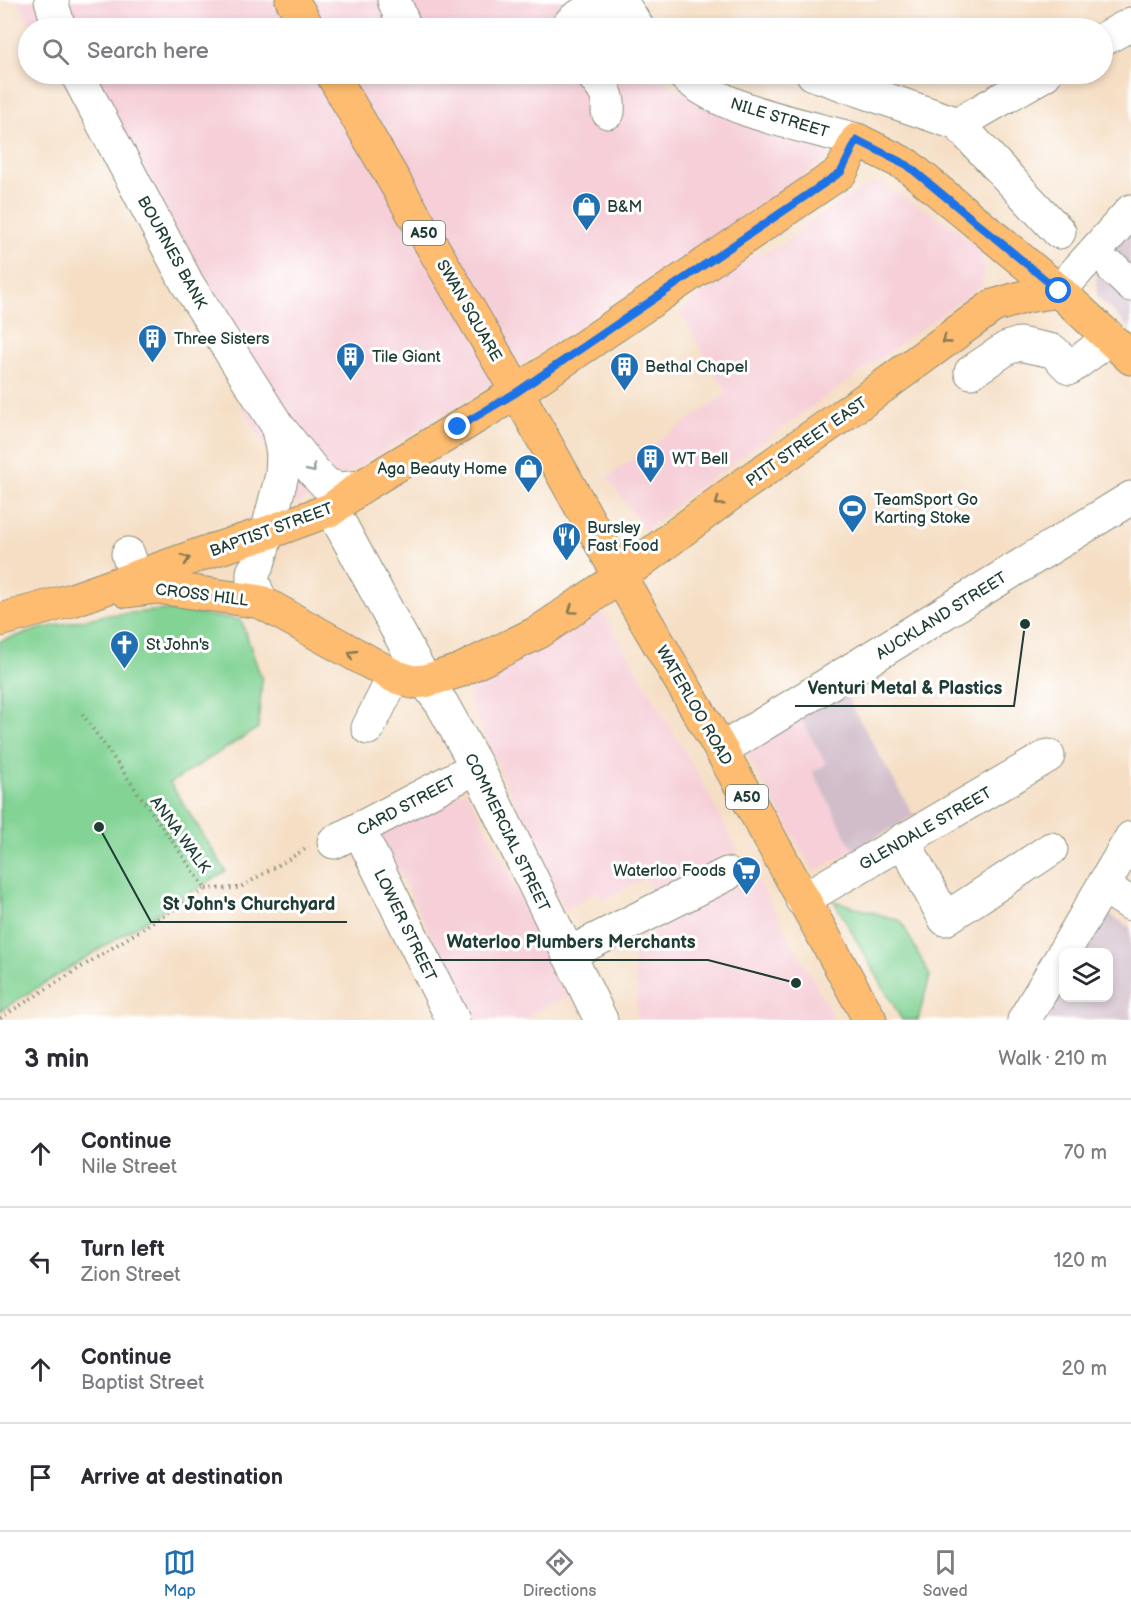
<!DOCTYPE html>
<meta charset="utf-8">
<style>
:root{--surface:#fff;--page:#f7f7f7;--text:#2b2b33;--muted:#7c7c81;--line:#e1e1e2;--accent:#1f6fb2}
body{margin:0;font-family:"Balsamiq Sans",sans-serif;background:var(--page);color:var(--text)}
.controls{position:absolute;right:18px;bottom:18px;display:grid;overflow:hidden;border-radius:12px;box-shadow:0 3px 9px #0003}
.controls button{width:54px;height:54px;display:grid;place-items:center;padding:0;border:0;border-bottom:2px solid var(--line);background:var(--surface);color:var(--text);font:30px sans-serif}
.stop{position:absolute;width:18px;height:18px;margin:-14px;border:4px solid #1a73e8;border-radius:50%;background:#fff}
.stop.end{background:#1a73e8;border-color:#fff;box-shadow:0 2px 6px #0008}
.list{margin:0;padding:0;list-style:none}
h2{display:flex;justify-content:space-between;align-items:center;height:78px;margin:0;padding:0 24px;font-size:26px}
h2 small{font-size:20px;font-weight:400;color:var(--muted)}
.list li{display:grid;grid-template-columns:39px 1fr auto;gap:18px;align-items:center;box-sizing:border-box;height:108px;padding:0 24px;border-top:2px solid var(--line)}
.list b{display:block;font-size:22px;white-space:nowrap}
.list p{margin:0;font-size:20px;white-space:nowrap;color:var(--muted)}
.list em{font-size:20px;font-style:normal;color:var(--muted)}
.icon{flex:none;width:33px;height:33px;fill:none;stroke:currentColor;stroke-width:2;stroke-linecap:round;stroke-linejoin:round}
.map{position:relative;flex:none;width:1131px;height:1020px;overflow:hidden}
.search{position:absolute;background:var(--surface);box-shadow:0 3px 9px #0003;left:18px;right:18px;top:18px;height:66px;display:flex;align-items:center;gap:15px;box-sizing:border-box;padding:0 21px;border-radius:33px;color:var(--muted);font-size:22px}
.sheet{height:510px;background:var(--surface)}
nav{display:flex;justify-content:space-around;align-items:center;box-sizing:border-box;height:84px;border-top:2px solid var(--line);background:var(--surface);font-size:16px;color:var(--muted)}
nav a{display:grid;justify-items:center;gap:3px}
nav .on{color:var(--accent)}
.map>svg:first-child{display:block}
</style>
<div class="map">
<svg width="1131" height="1020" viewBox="0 0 1131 1020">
<rect width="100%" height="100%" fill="#fff"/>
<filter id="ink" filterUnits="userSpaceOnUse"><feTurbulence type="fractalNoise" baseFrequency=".0167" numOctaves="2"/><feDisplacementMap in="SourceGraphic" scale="12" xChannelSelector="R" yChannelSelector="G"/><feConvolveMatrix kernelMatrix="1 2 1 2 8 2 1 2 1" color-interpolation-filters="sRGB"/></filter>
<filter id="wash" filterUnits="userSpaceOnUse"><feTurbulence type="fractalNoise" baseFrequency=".008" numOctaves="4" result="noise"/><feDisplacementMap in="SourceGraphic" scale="24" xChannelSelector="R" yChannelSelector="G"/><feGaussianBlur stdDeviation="1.35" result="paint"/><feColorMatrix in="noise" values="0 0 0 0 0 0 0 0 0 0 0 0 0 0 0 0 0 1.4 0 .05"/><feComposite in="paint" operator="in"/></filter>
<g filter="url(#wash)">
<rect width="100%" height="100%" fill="#f5dec4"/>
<path fill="#f6cfd8" d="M17 0H503L504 2 509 0H613L632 28H33Z
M58 74H662L672 88 841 150 479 393 297 505Z
M877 182 955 227 979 249 985 266 981 286 695 490 645 530 607 477 727 393 679 311 752 256 784 244 808 222 864 187Z
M603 612 701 780 738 852 655 897 646 878 602 900 598 890 564 911 469 701 473 683Z
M799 715 826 764 813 772 853 850 814 872 743 747Z
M467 791 570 994 522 1020H473L380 834Z
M755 875 835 1020H637V988L631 944Z"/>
<path fill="#d1bdca" d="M1131 231V329L1097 297 1096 268Z
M842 689 914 816 853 850 813 772 826 764 799 715Z
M1101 909 1131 928V1020H1039L1063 976 1064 998H1108V952H1077Z"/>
<path fill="#82d394" stroke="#508864" stroke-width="1.5" d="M169 610 241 620 262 680 258 728 170 783 226 871 0 1011V641L40 629 106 615Z
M834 901 901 921 930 976 918 1020H902Z"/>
</g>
<g filter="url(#ink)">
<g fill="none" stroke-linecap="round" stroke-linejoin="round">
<defs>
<path id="minor" d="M51 0 59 28
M394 0 405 28
M620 0 638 28
M567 28C571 16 601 6 613 0
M1102 40 1131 24
M77 74 187 283 277 425 315 473 327 485 341 489 361 487
M592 74C602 87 610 94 608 112
M683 74C726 113 801 124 857 140
M813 74 958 124 1059 232
M958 124 1045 74
M1114 269 1131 285
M1059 291 1131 211
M971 372 1007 348 1019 344 1053 351 1070 368 1093 351 1108 336
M332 509 425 681 442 704 477 767 601 1020
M128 554 136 577
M261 602 253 582V572L258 564 267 533 282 475 283 453 277 425
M368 728 394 676
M721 750 1131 498
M359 830 453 1020
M903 840 945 919 1051 849
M334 842 477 767
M1103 886 1131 904
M802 900 1048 756
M1064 952 1131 838
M568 954 727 874
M1024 1020 1064 953"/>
<path id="major" d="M292 0 308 28
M332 74 517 392 620 577 721 750 870 1020
M127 591 157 587 261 602 394 676 412 682 425 681 459 671 539 632 620 577 729 495 863 401 993 306 1027 296 1059 291
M0 620 72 600 207 552 267 533 332 509 361 487 517 392 841 172 857 140 907 165 1059 291 1131 358"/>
</defs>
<use href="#minor" stroke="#8a8e7c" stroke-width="35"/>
<use href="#major" stroke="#8a8e7c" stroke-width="35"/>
<path stroke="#8a8e7c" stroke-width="4" stroke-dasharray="1.5 4.5" stroke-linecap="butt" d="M206 889 239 888 309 847
M0 1018 206 889 81 712"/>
<use href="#minor" stroke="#fff" stroke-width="33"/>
<use href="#major" stroke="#fdbc70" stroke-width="33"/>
</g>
<defs><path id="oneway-chevron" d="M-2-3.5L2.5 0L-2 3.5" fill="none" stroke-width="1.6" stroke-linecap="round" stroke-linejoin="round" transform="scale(1.5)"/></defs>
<g stroke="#83764f">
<use href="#oneway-chevron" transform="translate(946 340) rotate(144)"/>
<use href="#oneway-chevron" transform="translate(719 502) rotate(143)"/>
<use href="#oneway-chevron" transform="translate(186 559) rotate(-19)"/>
<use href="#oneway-chevron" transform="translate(572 610) rotate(145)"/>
<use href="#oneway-chevron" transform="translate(352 654) rotate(-150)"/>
</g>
<use stroke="#8f9e9a" href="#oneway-chevron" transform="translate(312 469) rotate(50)"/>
</g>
<g fill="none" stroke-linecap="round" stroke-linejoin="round" filter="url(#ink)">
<path stroke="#1a73e8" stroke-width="8" d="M458 427 517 392 841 172 857 140 907 165 1059 291"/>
</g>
<defs>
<symbol id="shop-pin" viewBox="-11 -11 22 30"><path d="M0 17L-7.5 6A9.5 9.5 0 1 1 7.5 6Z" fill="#1f6fb2" stroke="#fff"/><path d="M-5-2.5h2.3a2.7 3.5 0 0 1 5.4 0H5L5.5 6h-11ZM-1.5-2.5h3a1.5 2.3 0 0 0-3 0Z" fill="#fff"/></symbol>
<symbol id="building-pin" viewBox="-11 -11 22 30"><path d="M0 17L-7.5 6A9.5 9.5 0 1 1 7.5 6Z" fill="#1f6fb2" stroke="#fff"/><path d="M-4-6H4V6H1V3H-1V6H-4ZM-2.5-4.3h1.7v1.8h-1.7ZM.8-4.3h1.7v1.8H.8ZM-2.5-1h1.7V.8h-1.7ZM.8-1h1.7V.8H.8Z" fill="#fff"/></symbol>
<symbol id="stadium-pin" viewBox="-11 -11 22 30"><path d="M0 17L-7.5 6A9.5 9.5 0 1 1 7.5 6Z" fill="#1f6fb2" stroke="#fff"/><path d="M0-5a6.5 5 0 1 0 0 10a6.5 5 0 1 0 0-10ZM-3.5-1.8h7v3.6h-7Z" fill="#fff"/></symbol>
<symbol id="restaurant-pin" viewBox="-11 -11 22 30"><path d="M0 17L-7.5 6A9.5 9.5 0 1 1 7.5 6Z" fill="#1f6fb2" stroke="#fff"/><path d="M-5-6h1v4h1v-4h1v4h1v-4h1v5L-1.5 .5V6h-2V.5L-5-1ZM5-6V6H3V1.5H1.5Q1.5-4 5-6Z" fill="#fff"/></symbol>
<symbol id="church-pin" viewBox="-11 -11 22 30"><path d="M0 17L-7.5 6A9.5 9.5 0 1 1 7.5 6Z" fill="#1f6fb2" stroke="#fff"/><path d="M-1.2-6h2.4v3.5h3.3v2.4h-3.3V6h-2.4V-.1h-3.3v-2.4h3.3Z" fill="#fff"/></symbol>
<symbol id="supermarket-pin" viewBox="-11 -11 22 30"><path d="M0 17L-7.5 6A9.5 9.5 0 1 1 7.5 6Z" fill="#1f6fb2" stroke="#fff"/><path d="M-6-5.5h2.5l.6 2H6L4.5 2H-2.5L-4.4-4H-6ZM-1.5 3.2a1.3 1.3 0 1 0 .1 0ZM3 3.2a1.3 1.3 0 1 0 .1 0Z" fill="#fff"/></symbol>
</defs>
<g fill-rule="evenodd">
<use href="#shop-pin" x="570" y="190" width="33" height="45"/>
<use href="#building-pin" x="136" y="322" width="33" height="45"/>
<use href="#building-pin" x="334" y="340" width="33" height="45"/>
<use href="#building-pin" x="608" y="350" width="33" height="45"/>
<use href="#building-pin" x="634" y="442" width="33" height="45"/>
<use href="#shop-pin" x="512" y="452" width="33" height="45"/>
<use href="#stadium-pin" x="836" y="492" width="33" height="45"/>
<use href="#restaurant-pin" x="550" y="520" width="33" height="45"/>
<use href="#church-pin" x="108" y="628" width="33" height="45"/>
<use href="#supermarket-pin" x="730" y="854" width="33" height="45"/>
</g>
<g text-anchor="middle" stroke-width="6" stroke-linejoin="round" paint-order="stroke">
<g fill="#fff" stroke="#627771" stroke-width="1.5">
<rect x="403" y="221" width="42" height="24" rx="4.5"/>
<rect x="726" y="785" width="42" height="24" rx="4.5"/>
</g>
<g font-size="15" font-weight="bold" fill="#1f3d34">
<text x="424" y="238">A50</text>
<text x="747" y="802">A50</text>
</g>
<g font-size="16" fill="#1f3d34" stroke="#fff">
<text transform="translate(780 117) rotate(17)" y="6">NILE STREET</text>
<text transform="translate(173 252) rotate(61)" y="6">BOURNES BANK</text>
<text transform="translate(470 310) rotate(60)" y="6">SWAN SQUARE</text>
<text transform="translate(806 441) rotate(-35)" y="6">PITT STREET EAST</text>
<text transform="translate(271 529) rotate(-20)" y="6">BAPTIST STREET</text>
<text transform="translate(202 594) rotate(7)" y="6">CROSS HILL</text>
<text transform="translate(941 615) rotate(-32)" y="6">AUCKLAND STREET</text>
<text transform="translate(695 705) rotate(60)" y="6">WATERLOO ROAD</text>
<text transform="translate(406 805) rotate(-28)" y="6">CARD STREET</text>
<text transform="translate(925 828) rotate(-30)" y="6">GLENDALE STREET</text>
<text transform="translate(508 832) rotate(64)" y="6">COMMERCIAL STREET</text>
<text transform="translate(181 834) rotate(54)" y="6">ANNA WALK</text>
<text transform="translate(406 925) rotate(64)" y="6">LOWER STREET</text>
</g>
<g font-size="16" fill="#1f3d34" stroke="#fff" text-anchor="start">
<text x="607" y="212">B&amp;M</text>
<text x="174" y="344">Three Sisters</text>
<text x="372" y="362">Tile Giant</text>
<text x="645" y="372">Bethal Chapel</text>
<text x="672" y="464">WT Bell</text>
<text x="507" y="474" text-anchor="end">Aga Beauty Home</text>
<text x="874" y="505">TeamSport Go<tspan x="874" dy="18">Karting Stoke</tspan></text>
<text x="587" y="533">Bursley<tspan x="587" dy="18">Fast Food</tspan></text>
<text x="146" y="650">St John's</text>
<text x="726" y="876" text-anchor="end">Waterloo Foods</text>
</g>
</g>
<path fill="none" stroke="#1f3d34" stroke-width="2" d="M1025 624L1014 706H795M99 827L151 922H347M796 983L708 960H435"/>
<g fill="#1f3d34" stroke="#fff" stroke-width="2">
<circle cx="1025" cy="624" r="6"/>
<circle cx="99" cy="827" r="6"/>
<circle cx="796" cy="983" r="6"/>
</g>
<g font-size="18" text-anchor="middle" font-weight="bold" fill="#1f3d34" stroke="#fff" stroke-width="6" stroke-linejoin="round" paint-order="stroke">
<text x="905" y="694">Venturi Metal &amp; Plastics</text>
<text x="249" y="910">St John's Churchyard</text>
<text x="571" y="948">Waterloo Plumbers Merchants</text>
</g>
</svg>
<div class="controls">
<button><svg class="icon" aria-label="layers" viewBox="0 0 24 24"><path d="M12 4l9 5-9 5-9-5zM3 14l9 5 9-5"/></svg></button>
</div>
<div class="stop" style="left:1059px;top:291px"></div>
<div class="stop end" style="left:458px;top:427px"></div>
<div class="search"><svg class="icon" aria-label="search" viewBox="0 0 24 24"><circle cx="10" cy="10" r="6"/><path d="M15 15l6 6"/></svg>Search here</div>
</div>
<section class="sheet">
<h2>3 min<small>Walk · 210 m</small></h2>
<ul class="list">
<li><svg class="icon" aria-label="ahead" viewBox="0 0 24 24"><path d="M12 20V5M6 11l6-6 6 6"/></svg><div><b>Continue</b><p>Nile Street</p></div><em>70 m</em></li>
<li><svg class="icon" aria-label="left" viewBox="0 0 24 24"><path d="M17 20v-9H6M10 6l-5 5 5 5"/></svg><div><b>Turn left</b><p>Zion Street</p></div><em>120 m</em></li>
<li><svg class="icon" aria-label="ahead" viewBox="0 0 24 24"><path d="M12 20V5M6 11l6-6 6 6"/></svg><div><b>Continue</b><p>Baptist Street</p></div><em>20 m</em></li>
<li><svg class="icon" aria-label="arrive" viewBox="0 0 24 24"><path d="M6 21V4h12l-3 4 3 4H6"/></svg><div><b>Arrive at destination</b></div></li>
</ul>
</section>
<nav>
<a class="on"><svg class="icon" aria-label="map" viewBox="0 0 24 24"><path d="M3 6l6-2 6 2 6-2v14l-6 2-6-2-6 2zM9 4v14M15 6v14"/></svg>Map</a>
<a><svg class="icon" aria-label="directions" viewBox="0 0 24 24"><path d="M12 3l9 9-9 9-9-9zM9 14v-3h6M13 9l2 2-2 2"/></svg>Directions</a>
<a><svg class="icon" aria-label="saved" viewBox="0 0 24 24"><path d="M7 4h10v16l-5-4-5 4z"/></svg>Saved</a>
</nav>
